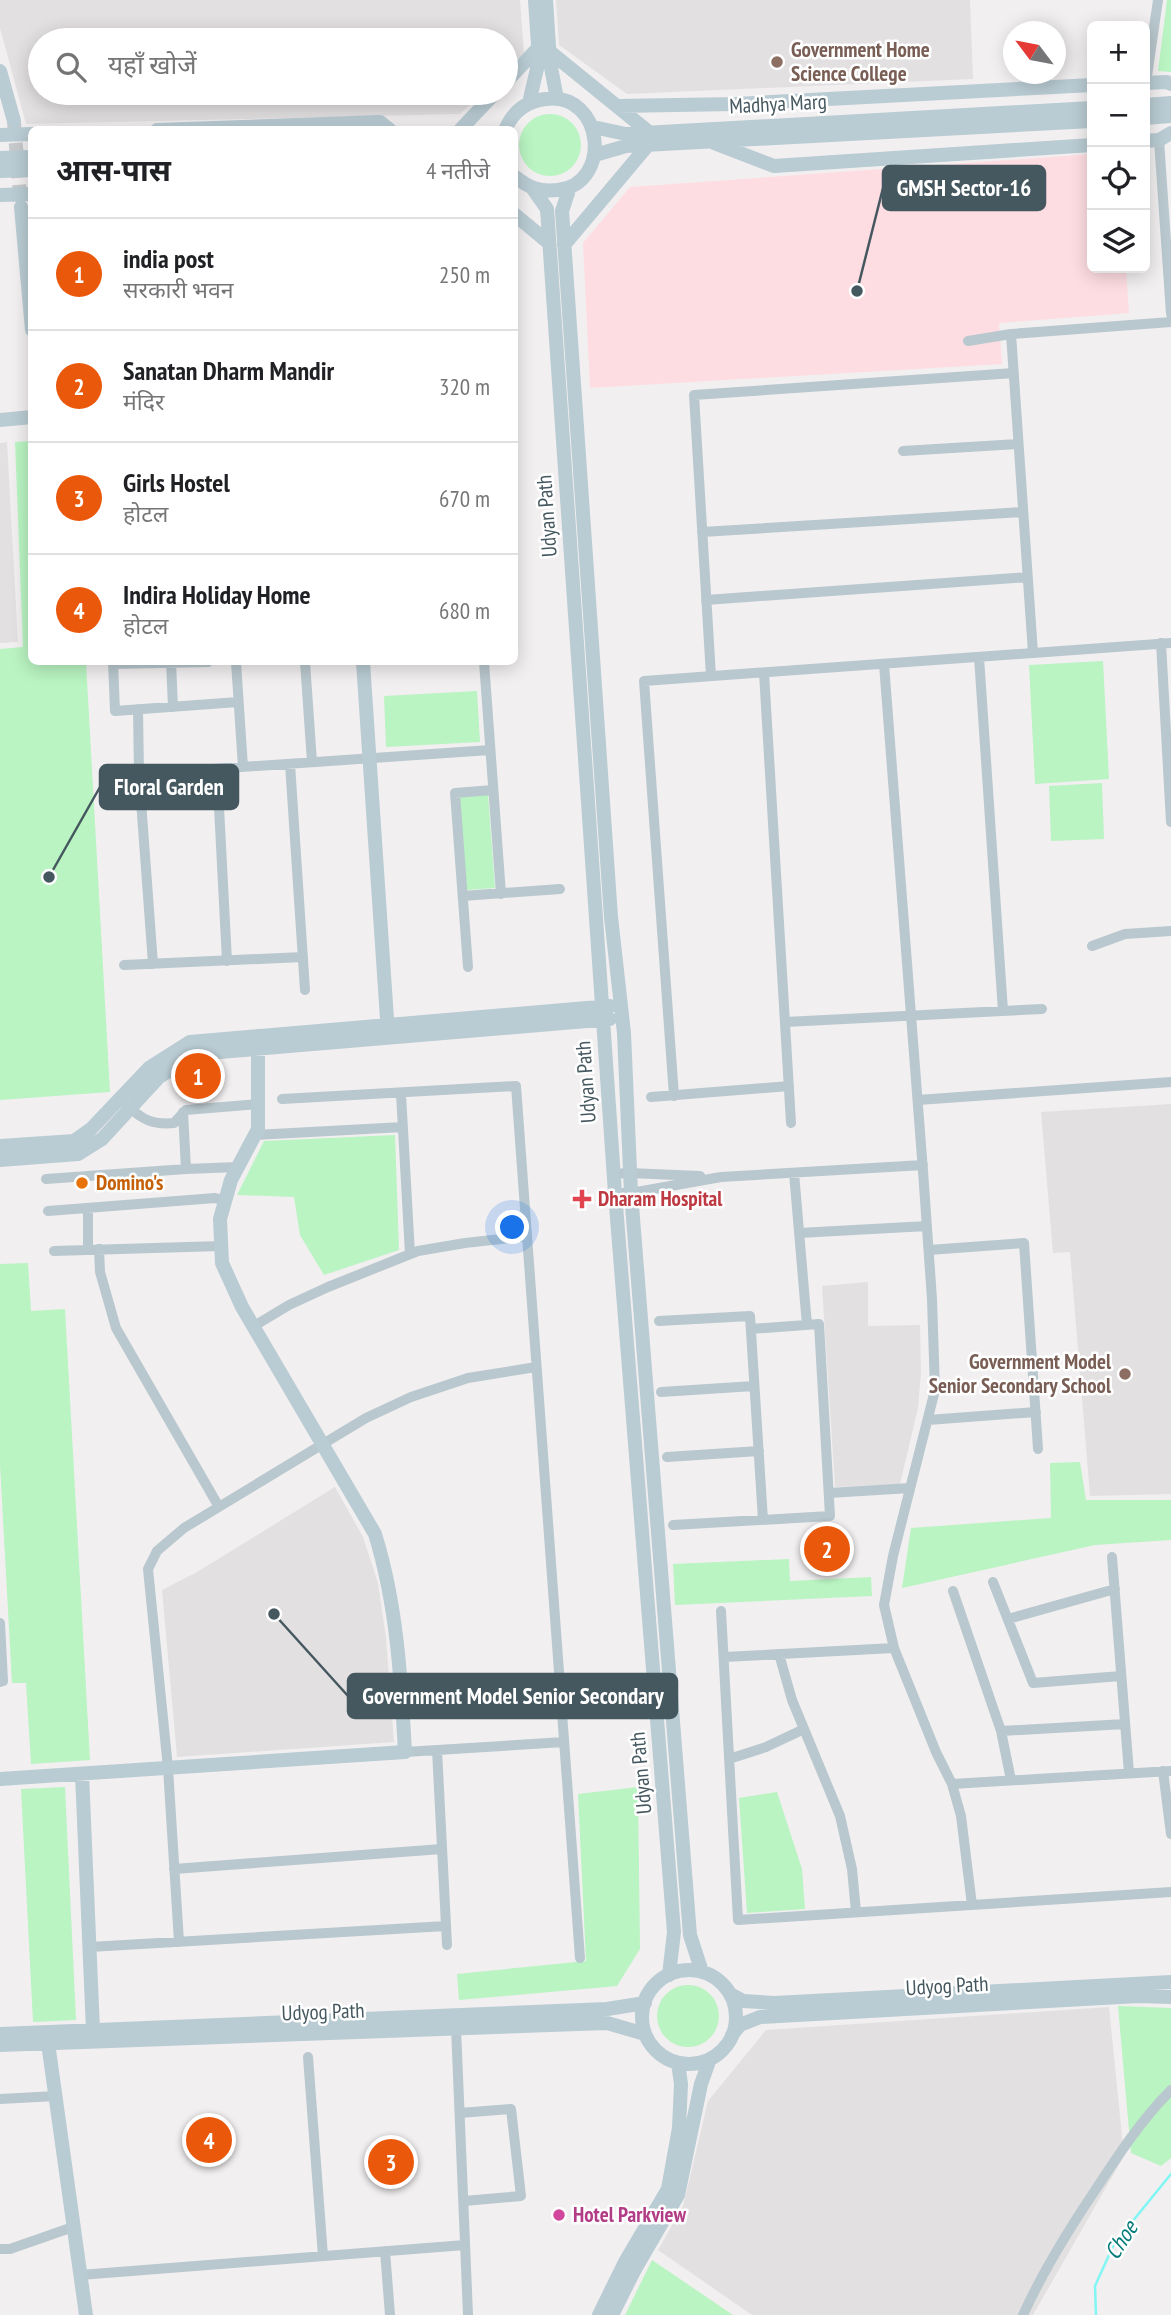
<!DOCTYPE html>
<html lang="hi">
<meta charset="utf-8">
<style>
:root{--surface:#fff;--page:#f2f2f2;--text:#202124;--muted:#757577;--line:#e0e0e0;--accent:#ea580c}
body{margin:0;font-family:"PT Sans Narrow","Noto Sans Devanagari",sans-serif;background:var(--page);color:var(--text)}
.controls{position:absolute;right:21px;top:21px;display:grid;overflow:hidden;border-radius:10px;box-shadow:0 4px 18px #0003}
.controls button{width:63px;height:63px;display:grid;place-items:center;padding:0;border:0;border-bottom:2px solid var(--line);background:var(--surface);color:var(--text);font:35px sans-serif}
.compass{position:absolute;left:1003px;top:21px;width:63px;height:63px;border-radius:50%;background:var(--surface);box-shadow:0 4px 18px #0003;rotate:302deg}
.you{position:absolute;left:513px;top:1228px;width:24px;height:24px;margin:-18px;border:5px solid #fff;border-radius:50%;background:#1a73e8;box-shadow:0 0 0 10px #1a73e833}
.badge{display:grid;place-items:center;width:46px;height:46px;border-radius:50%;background:var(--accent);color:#fff;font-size:23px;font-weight:700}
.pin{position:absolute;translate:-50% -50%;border:4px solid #fff;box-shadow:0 2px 7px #0006}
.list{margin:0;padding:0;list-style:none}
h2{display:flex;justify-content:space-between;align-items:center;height:91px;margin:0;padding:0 28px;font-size:30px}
h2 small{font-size:23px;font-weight:400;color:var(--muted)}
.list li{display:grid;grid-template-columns:46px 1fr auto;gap:21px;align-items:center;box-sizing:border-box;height:112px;padding:0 28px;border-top:2px solid var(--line)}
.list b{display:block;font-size:26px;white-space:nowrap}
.list p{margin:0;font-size:23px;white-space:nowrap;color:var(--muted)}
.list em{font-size:23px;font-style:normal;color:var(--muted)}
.icon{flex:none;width:38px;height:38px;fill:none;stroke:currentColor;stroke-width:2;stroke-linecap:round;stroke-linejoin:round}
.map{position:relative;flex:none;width:1171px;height:2315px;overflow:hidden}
.search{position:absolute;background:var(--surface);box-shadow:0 4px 18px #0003;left:28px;top:28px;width:490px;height:77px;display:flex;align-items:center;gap:18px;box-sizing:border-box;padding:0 24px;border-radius:38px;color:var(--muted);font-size:26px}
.panel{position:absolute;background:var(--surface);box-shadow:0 4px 18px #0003;left:28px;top:126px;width:490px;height:539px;border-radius:10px}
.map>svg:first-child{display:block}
</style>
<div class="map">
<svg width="1171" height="2315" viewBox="0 0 1171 2315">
<rect width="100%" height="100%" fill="#f2eff0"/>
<path fill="#e3e0e2" d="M0 0H520L524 53 506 70V40H40V93H482L460 114 26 124 0 28Z
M556 0H970L973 79 627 94 559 45Z
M7 442 18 642 0 643V443Z
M1171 1104V1494L1090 1496 1070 1252 1053 1253 1041 1112Z
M868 1282V1326L920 1325 921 1372 918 1408 900 1484 835 1487 822 1286Z
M335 1487 363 1537 378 1583 386 1638 394 1742 177 1757 162 1590 197 1572Z
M1109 2007 1124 2156 1033 2315H752L658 2250 683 2206 708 2101 766 2030Z"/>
<path fill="#fedde2" d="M1092 154V268H1126L1129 313 999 323 1002 364 590 388 583 243 630 187Z"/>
<path fill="#b9f4c2" d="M1167 0H1171V72L1158 71Z
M519 145a31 31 0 1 1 62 0a31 31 0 1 1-62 0Z
M31 441 32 662H86L110 1092 0 1100V649L23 647 15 442Z
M1103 661 1109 779 1035 784 1029 665Z
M477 691 480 742 386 747 384 696Z
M1102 783 1104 839 1051 841 1049 786Z
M488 794 495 888 467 890 459 797Z
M395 1135 399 1250 324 1275 300 1235 294 1197 237 1195 264 1141Z
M28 1263 31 1311 65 1309 90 1760 31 1764 26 1683H12L0 1465V1264Z
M1080 1462 1086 1500H1171V1540L1095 1545 902 1588 911 1528 1051 1518 1050 1463Z
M789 1559 790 1581 871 1577 872 1596 675 1605 673 1564Z
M65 1787 76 2020 33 2022 21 1789Z
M638 1787 640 1949 617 1986 459 2000 457 1974 586 1961 578 1794Z
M777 1792 802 1869 805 1909 747 1913 739 1798Z
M657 2016a31 31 0 1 1 62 0a31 31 0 1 1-62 0Z
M1118 2006 1171 2008V2158L1161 2166 1131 2153Z
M652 2260 733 2315H625Z"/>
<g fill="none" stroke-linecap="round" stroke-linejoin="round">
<path stroke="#81f6f4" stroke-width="2.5" d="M1096 2315 1095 2286 1114 2244 1171 2174"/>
<path stroke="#c7c9cc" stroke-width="14" stroke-dasharray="14 7" stroke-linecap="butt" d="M14 122 21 207"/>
<path stroke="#b9c8ce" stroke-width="10" d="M1146 83 1158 0
M1159 140 1171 314
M1011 334 1033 653
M968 341 1011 334 1171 322
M903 451 1018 444
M702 532 1023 512
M706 600 1027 577
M1161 643 1171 822
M979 657 1003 1011
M113 662 115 711 238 702
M171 662 173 707
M236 662 243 767
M305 662 312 762
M484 662 501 894
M113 664 208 662
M884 664 923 1171 932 1299 935 1390 893 1556 884 1605 894 1648 936 1752 952 1784 961 1816 972 1905
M764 673 791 1123
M711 676 694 395 1014 373
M138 709 139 774 153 964
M290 764 305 990
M217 769 227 961
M139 774 490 750
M463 896 560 889
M1092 946 1125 934 1171 931
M124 965 303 957
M468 967 455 793 493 790
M785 1022 1042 1009
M401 1094 410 1254
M674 1096 644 681 1171 643
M651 1097 789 1086
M282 1099 516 1086 580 1958
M918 1100 1171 1082
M127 1105C142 1120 153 1125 174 1123L186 1110 258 1104
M183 1112 186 1169 238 1167
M255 1135 403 1127
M794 1173 807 1325
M614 1174 629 1173 700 1176
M46 1179 186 1169
M615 1193H631L721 1177 923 1165
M48 1211 215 1198 225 1201
M799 1233 927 1226
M88 1249V1209
M99 1249 100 1272 116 1328 219 1507
M929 1250 1024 1243 1038 1449
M54 1251 221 1246
M659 1321 750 1316 763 1520
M254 1326 289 1305 328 1287 418 1251 465 1243 527 1236
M661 1392 754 1386
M928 1420 1036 1412
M667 1457 759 1451
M829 1493 910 1488
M673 1525 830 1516 819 1324 751 1329
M1112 1557 1129 1773
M993 1582 1033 1683 1121 1676
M953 1591 1001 1731 1011 1780
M721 1611 738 1920 1171 1892
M1008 1619 1115 1589
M0 1623 3 1681 0 1682
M779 1654 792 1700 840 1816 852 1869 856 1912
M724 1657 894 1648
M1001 1731 1125 1724
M437 1750 447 1945
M405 1752 564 1742
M729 1759 766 1747 804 1729
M1163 1771 1171 1834
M952 1784 1171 1771
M174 1869 442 1849
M179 1942 168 1768 148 1569 157 1551 184 1528 366 1418 411 1397 468 1378 536 1367
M90 1947 446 1926
M456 2028 468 2315
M308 2057 323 2256
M0 2099 56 2096
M460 2113 511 2109 521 2196 464 2201
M0 2249H10L73 2227
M385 2251 390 2315
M80 2275 465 2245
M1023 2315C1043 2271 1069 2229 1096 2189 1119 2154 1142 2119 1171 2090"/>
<path stroke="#b9cbd3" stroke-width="14" d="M546 0 550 62 557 99
M549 51 650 133
M0 71 14 121
M506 82 538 48
M1145 83 1167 82 1171 84
M529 103 539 60 535 0
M1145 105 1171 103
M617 106 735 104 1092 85
M1145 118 1171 116
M593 127 626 134 1092 108
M157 130 380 122 390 130
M460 130 495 93
M505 130C513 111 527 101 546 99 604 92 613 184 558 190 539 192 529 188 514 176
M0 135 32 134
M1145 141 1159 140 1171 133
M714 143 774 166 1092 145
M595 155 626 146 1092 121
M0 158 32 157
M0 171 32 170
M570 187 562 211 611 917 624 1033 631 1193 690 1935 702 1972
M533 189 547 209 615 1193 674 1932 669 1975
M0 195 32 194
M21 207 32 330
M514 214 549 243
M564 245 648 145
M0 420 32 417
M363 662 388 1034
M0 1146 74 1141 91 1129 149 1068 190 1042 610 1006
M0 1160 78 1154 102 1139 159 1077 196 1054 610 1019
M82 1774 93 2030
M0 1779 405 1752C401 1678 397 1605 375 1534L242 1307 222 1263 220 1219 231 1180 258 1129V1036
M642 2017a47 47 0 1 1 94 0a47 47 0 1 1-94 0Z
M730 1994 743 2001 775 2003 1171 1982
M0 2034 607 2009 645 2003
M732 2035 740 2025 760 2017 1139 1996 1171 1997
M48 2043 86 2315
M0 2045 607 2023 645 2034
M599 2315 625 2262 668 2189 679 2128 681 2084 678 2063
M612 2315 634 2271 678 2195 701 2084 710 2059"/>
</g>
<g fill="#8d6e63" stroke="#fff" stroke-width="2.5">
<circle cx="777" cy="62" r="7"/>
<circle cx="1125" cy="1374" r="7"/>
</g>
<circle fill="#e8710a" stroke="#fff" stroke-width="2.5" cx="82" cy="1183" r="7"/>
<path fill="#e0444e" stroke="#fff" stroke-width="2.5" d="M578.5 1188.5h7v7h7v7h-7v7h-7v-7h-7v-7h7z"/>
<circle fill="#d1479c" stroke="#fff" stroke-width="2.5" cx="559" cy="2215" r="7"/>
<g text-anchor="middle" stroke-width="5" stroke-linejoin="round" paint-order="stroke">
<g font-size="21" font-weight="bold" fill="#785e54" stroke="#fff" text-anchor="start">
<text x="791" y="57">Government Home<tspan x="791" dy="24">Science College</tspan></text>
<text x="1111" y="1369" text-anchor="end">Government Model<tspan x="1111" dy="24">Senior Secondary School</tspan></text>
</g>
<g font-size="21" fill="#45585f" stroke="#fff">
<text transform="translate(778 104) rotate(-3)" y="7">Madhya Marg</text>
<text transform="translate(547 516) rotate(-94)" y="7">Udyan Path</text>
<text transform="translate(586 1082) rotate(-94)" y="7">Udyan Path</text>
<text transform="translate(641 1773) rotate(-95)" y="7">Udyan Path</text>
<text transform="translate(947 1986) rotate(-3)" y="7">Udyog Path</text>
<text transform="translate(323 2012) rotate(-2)" y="7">Udyog Path</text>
</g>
<g font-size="21" font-weight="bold" fill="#c56008" stroke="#fff" text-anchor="start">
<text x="96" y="1190">Domino's</text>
</g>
<g font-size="21" font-weight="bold" fill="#be3a42" stroke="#fff" text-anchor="start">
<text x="598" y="1206">Dharam Hospital</text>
</g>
<g font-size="21" font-weight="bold" fill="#b23c85" stroke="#fff" text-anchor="start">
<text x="573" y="2222">Hotel Parkview</text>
</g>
<g font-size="23" font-style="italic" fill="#067d7b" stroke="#fff">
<text transform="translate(1121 2240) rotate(-57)" y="8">Choe</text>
</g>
</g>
<path fill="none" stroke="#45585f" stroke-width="2.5" d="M857 291L883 188M49 877L100 787M274 1614L348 1696"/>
<g fill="#45585f" stroke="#fff" stroke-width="2.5">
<circle cx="857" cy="291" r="7"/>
<circle cx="49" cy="877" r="7"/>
<circle cx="274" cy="1614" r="7"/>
</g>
<g fill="#45585f" stroke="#45585f" stroke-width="2.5">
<rect x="883" y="166" width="162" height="44" rx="7"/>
<rect x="100" y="765" width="138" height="44" rx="7"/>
<rect x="348" y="1674" width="329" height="44" rx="7"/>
</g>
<g font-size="23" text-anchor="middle" font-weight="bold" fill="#fff">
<text x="964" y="196">GMSH Sector-16</text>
<text x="169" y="795">Floral Garden</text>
<text x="513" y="1704">Government Model Senior Secondary</text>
</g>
</svg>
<div class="controls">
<button>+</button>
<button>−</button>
<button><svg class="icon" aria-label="locate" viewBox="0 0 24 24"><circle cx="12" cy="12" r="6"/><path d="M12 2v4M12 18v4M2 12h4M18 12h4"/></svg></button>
<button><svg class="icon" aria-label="layers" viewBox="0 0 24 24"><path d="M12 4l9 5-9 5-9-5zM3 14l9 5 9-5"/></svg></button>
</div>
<svg class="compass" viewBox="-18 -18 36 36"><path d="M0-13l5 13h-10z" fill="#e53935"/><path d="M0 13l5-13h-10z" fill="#757577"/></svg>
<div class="you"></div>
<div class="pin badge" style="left:198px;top:1076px">1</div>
<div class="pin badge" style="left:827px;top:1549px">2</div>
<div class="pin badge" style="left:391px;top:2162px">3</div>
<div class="pin badge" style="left:209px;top:2140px">4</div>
<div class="search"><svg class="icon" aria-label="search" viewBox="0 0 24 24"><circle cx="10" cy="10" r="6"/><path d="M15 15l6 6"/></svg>यहाँ खोजें</div>
<section class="panel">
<h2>आस-पास<small>4 नतीजे</small></h2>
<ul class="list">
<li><span class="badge">1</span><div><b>india post</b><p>सरकारी भवन</p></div><em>250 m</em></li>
<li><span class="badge">2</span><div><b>Sanatan Dharm Mandir</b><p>मंदिर</p></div><em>320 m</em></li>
<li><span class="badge">3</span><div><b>Girls Hostel</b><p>होटल</p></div><em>670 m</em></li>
<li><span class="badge">4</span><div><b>Indira Holiday Home</b><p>होटल</p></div><em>680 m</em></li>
</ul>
</section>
</div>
